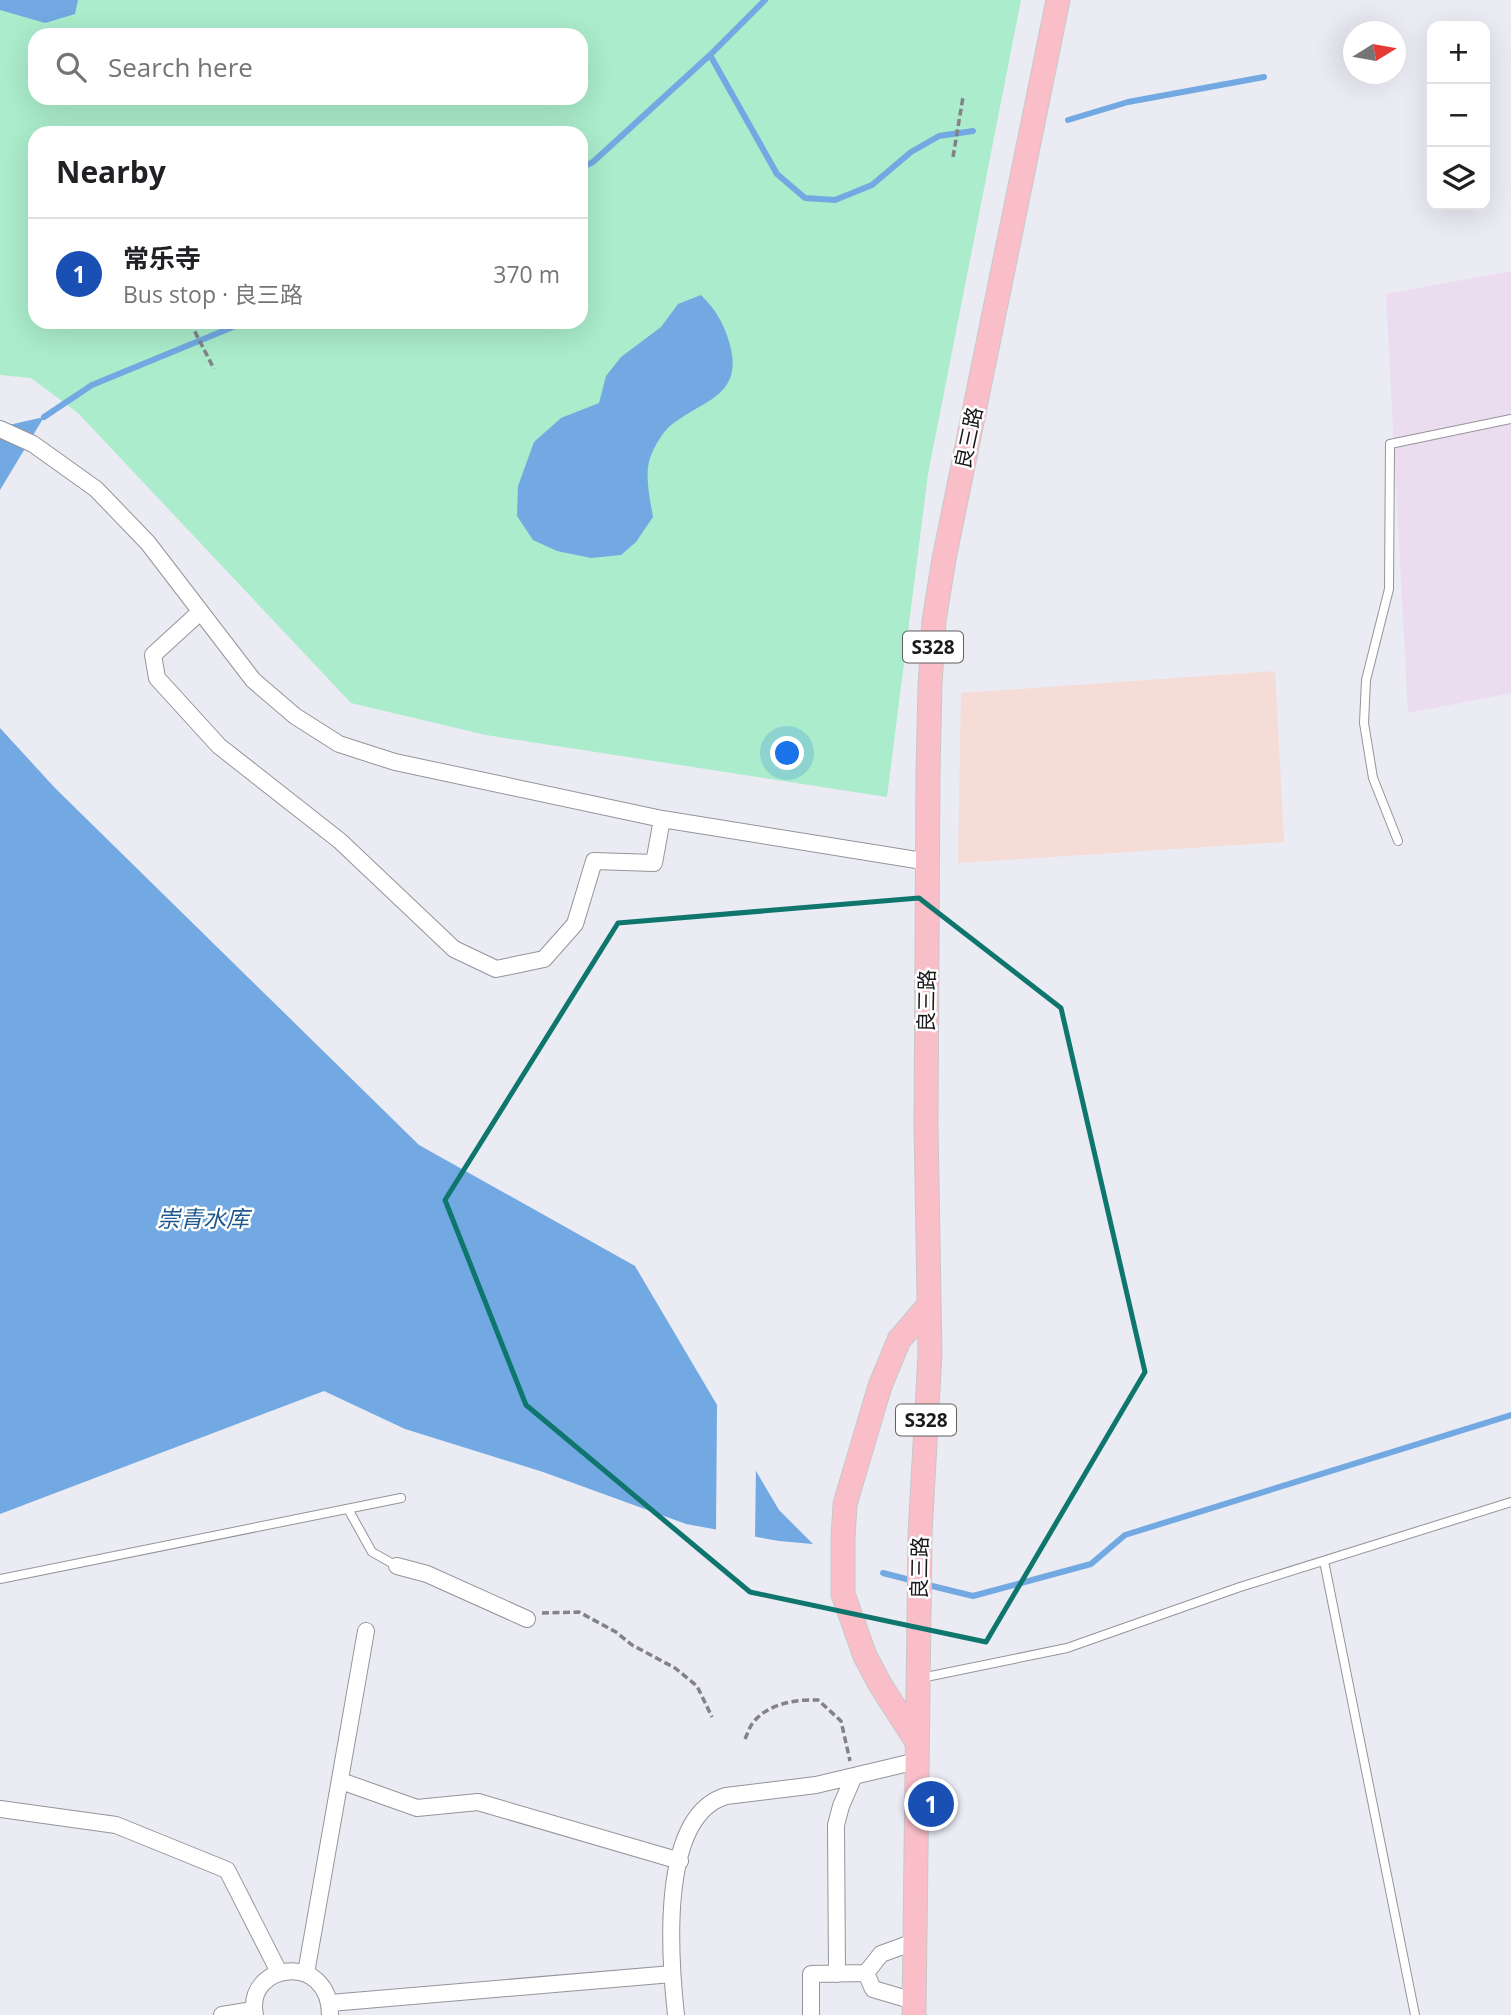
<!DOCTYPE html>
<meta charset="utf-8">
<style>
:root{--surface:#fff;--page:#f6f6f6;--text:#202124;--muted:#757577;--line:#e0e0e0;--accent:#0b8043}
body{margin:0;font-family:"Open Sans","Noto Sans SC",sans-serif;background:var(--page);color:var(--text)}
.controls{position:absolute;right:21px;top:21px;display:grid;overflow:hidden;border-radius:14px;box-shadow:0 7px 28px #0002}
.controls button{width:63px;height:63px;display:grid;place-items:center;padding:0;border:0;border-bottom:2px solid var(--line);background:var(--surface);color:var(--text);font:35px sans-serif}
.compass{position:absolute;left:1343px;top:21px;width:63px;height:63px;border-radius:50%;background:var(--surface);box-shadow:0 7px 28px #0002;rotate:79deg}
.you{position:absolute;left:788px;top:754px;width:24px;height:24px;margin:-18px;border:5px solid #fff;border-radius:50%;background:#1a73e8;box-shadow:0 0 0 10px #1a73e833}
.badge{display:grid;place-items:center;width:46px;height:46px;border-radius:50%;background:var(--accent);color:#fff;font-size:23px;font-weight:700}
.pin{position:absolute;translate:-50% -50%;border:4px solid #fff;box-shadow:0 2px 7px #0006}
.list{margin:0;padding:0;list-style:none}
h2{display:flex;justify-content:space-between;align-items:center;height:91px;margin:0;padding:0 28px;font-size:30px}
h2 small{font-size:23px;font-weight:400;color:var(--muted)}
.list li{display:grid;grid-template-columns:46px 1fr auto;gap:21px;align-items:center;box-sizing:border-box;height:112px;padding:0 28px;border-top:2px solid var(--line)}
.list b{display:block;font-size:26px;white-space:nowrap}
.list p{margin:0;font-size:23px;white-space:nowrap;color:var(--muted)}
.list em{font-size:23px;font-style:normal;color:var(--muted)}
.icon{flex:none;width:38px;height:38px;fill:none;stroke:currentColor;stroke-width:2;stroke-linecap:round;stroke-linejoin:round}
.map{position:relative;flex:none;width:1511px;height:2015px;overflow:hidden}
.search{position:absolute;background:var(--surface);box-shadow:0 7px 28px #0002;left:28px;top:28px;width:560px;height:77px;display:flex;align-items:center;gap:18px;box-sizing:border-box;padding:0 24px;border-radius:21px;color:var(--muted);font-size:26px}
.panel{position:absolute;background:var(--surface);box-shadow:0 7px 28px #0002;left:28px;top:126px;width:560px;height:203px;border-radius:21px}
.map>svg:first-child{display:block}
</style>
<div class="map">
<svg width="1511" height="2015" viewBox="0 0 1511 2015">
<rect width="100%" height="100%" fill="#ebebf4"/>
<path fill="#f6dcd7" d="M1275 671 1284 842 958 863 961 693Z"/>
<path fill="#ebdcef" d="M1511 271V693L1408 713 1386 294Z"/>
<path fill="#aaeccb" fill-rule="evenodd" d="M0 0H1021L928 474 887 797 486 735 351 703 78 413 31 378 0 375ZM35 35H581V98H35ZM35 133H581V322H35Z"/>
<path fill="#72a9e2" d="M0 0H78L75 14 45 23 0 10Z
M701 295C717 311 724 324 730 345 744 397 701 400 670 426 663 432 656 444 652 453 643 471 650 498 653 517L636 542 621 555 591 558 557 551 533 540 517 516 518 486 534 442 561 418 599 403 606 376 621 357 661 327 678 304Z
M44 417 0 490V427Z
M0 728 55 788 419 1145 635 1266 779 1510 813 1544 779 1541 686 1524 543 1472 405 1429 324 1391 0 1514Z"/>
<path fill="#ebebf4" d="M717 1404H721L756 1463 755 1540 716 1533Z"/>
<g fill="none" stroke-linecap="round" stroke-linejoin="round">
<path stroke="#72a9e2" stroke-width="6" d="M710 55 777 174 805 198 835 200 872 185 911 152 939 136 973 131
M1068 120 1128 102 1264 77
M581 168 593 162 710 55 765 0
M44 417 92 385 245 322
M883 1573 914 1581
M924 1584 973 1596 1091 1564 1125 1535 1511 1415"/>
<defs>
<path id="service" d="M1398 841 1373 778 1364 723 1366 680 1389 589 1390 444 1511 419
M348 1509 372 1552 397 1566
M1324 1561 1415 2015
M0 1579 401 1498
M921 1678 1067 1648 1240 1587 1511 1502"/>
<path id="minor" d="M0 429 33 444 96 489 148 543 253 680 295 716 339 744 395 762 662 819 929 862
M200 612 153 655 157 678 219 746 340 841 454 949 496 969 544 959 575 924 594 861 654 863 662 819
M397 1566 427 1574 527 1619
M341 1781 417 1808 478 1802 680 1861
M0 1809 116 1825 227 1870 279 1972
M306 1973 366 1631
M837 1974 836 1825 841 1806 854 1776
M914 2001 873 1989 866 1973 881 1954 914 1942
M330 2003 672 1974
M222 2015 253 2010
M255 2015C244 1963 330 1951 330 2015
M676 2015C670 1960 658 1816 726 1796L816 1785 917 1761
M811 2015V1974L866 1973"/>
<path id="primary" d="M917 1742 881 1686 865 1656 843 1594V1538L845 1504 880 1386 899 1340 929 1305
M914 2015 920 1534 930 1354 926 1125 928 772 930 685 934 621 944 559 1058 0"/>
</defs>
<use href="#service" stroke="#94949c" stroke-width="10"/>
<use href="#minor" stroke="#94949c" stroke-width="18"/>
<use href="#primary" stroke="#c8c8c9" stroke-width="25"/>
<path stroke="#828288" stroke-width="3.5" stroke-dasharray="7 3.5" stroke-linecap="butt" d="M953 157 963 97
M190 322 214 369
M542 1613 579 1612 616 1632 632 1645 675 1668 697 1686 712 1717
M745 1739C747 1735 749 1728 752 1724 766 1704 796 1699 818 1700L841 1721 850 1761"/>
<use href="#service" stroke="#fff" stroke-width="8"/>
<use href="#minor" stroke="#fff" stroke-width="16"/>
<use href="#primary" stroke="#fabec9" stroke-width="23"/>
</g>
<path fill="none" stroke="#0f766e" stroke-width="5" stroke-linejoin="round" d="M919 898 1061 1008 1145 1372 986 1642 750 1592 526 1405 445 1200 618 923Z"/>
<g text-anchor="middle" stroke-width="5" stroke-linejoin="round" paint-order="stroke">
<g fill="#fff" stroke="#5f5f61" stroke-width="2">
<rect x="903" y="631.5" width="60" height="31" rx="5"/>
<rect x="896" y="1404.5" width="60" height="31" rx="5"/>
</g>
<g font-size="19" font-weight="bold" fill="#1a1a1d">
<text x="933" y="654">S328</text>
<text x="926" y="1427">S328</text>
</g>
<g font-size="21" fill="#1a1a1d" stroke="#fff">
<text transform="translate(969 438) rotate(-78)" y="7">良三路</text>
<text transform="translate(927 1001) rotate(-89)" y="7">良三路</text>
<text transform="translate(920 1568) rotate(-89)" y="7">良三路</text>
</g>
<g font-size="23" font-style="italic" fill="#1f598e" stroke="#fff">
<text x="203" y="1227">崇青水库</text>
</g>
</g>
</svg>
<div class="controls">
<button>+</button>
<button>−</button>
<button><svg class="icon" aria-label="layers" viewBox="0 0 24 24"><path d="M12 4l9 5-9 5-9-5zM3 14l9 5 9-5"/></svg></button>
</div>
<svg class="compass" viewBox="-18 -18 36 36"><path d="M0-13l5 13h-10z" fill="#e53935"/><path d="M0 13l5-13h-10z" fill="#757577"/></svg>
<div class="you"></div>
<div class="pin badge" style="left:931px;top:1804px;background:#1a4fb4">1</div>
<div class="search"><svg class="icon" aria-label="search" viewBox="0 0 24 24"><circle cx="10" cy="10" r="6"/><path d="M15 15l6 6"/></svg>Search here</div>
<section class="panel">
<h2>Nearby<small></small></h2>
<ul class="list">
<li><span class="badge" style="background:#1a4fb4">1</span><div><b>常乐寺</b><p>Bus stop · 良三路</p></div><em>370 m</em></li>
</ul>
</section>
</div>
